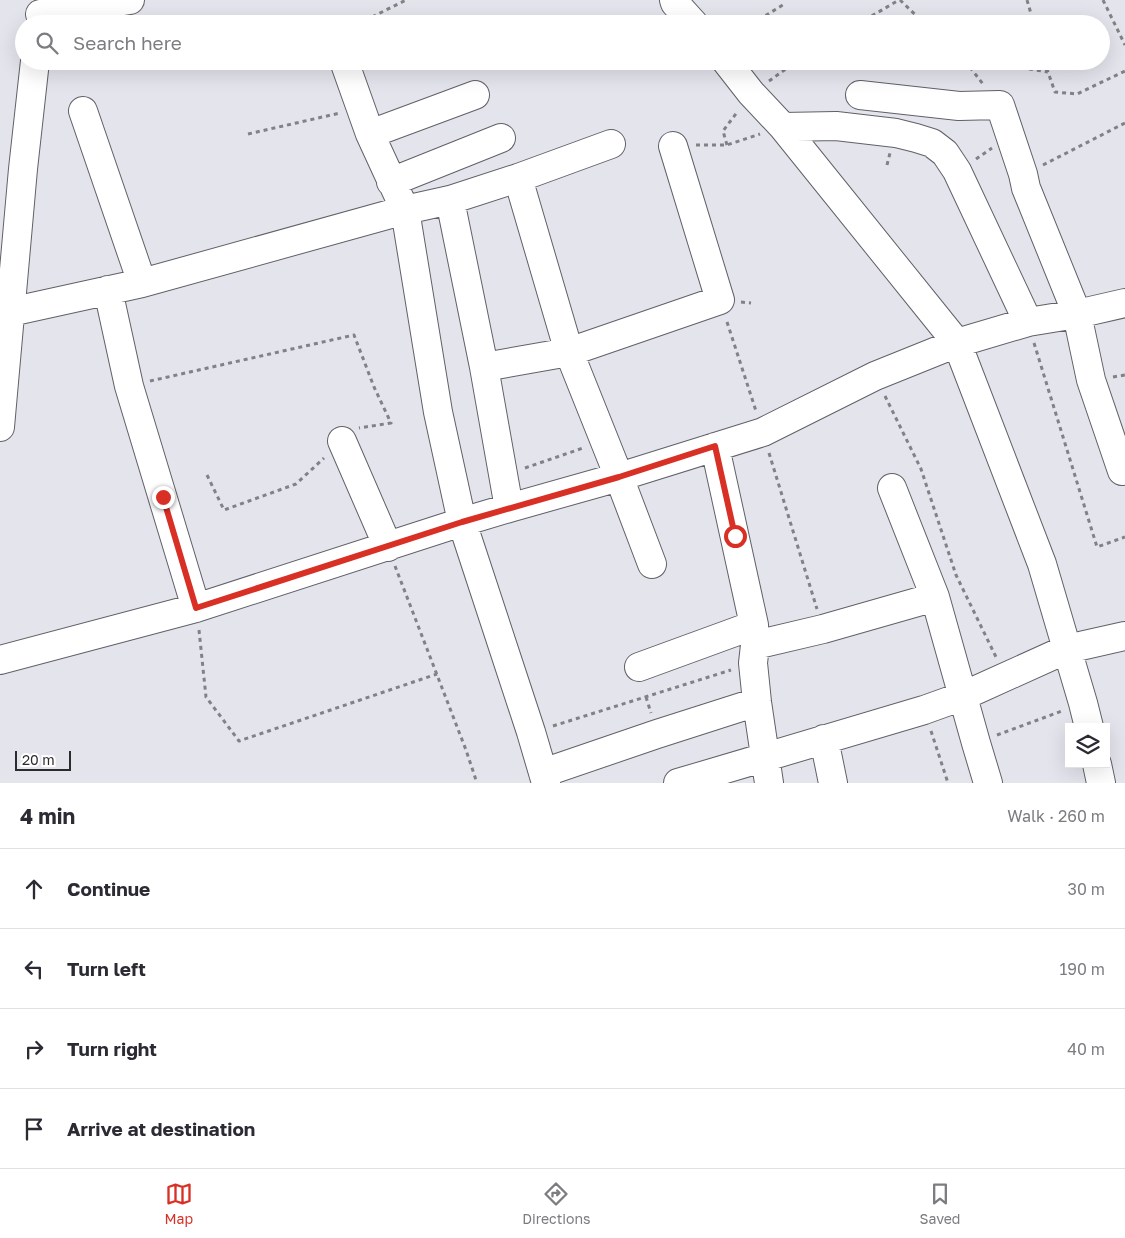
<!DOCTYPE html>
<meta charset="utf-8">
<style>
:root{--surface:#fff;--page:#f2f2f3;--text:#2b2b33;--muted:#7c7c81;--line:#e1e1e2;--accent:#d93025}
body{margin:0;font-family:"Golos Text",sans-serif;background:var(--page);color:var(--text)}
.controls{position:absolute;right:15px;bottom:15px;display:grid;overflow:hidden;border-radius:0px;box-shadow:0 5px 20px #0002}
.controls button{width:45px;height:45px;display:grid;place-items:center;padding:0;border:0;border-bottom:1px solid var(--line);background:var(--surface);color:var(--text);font:25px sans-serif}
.scale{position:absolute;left:15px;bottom:12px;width:56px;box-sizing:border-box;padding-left:5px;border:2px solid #2b2b2e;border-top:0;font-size:14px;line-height:18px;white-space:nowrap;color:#2b2b2e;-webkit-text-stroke:4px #fff;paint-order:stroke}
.stop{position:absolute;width:15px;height:15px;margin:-11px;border:4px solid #d93025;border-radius:50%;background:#fff}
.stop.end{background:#d93025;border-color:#fff;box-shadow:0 1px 5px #0008}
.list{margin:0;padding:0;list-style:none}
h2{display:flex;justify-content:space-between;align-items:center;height:65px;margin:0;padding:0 20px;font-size:21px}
h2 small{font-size:16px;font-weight:400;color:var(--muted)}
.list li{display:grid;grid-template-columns:32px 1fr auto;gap:15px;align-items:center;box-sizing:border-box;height:80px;padding:0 20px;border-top:1px solid var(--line)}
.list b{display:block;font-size:19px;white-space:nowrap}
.list em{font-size:16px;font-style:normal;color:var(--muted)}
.icon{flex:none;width:28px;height:28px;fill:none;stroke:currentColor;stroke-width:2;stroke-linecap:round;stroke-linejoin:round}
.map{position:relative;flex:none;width:1125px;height:783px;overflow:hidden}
.search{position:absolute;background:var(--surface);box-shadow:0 5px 20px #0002;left:15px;right:15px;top:15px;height:55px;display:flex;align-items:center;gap:12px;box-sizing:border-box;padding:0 18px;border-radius:28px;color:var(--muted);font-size:19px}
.sheet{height:385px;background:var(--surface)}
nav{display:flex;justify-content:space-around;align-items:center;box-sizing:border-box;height:70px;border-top:1px solid var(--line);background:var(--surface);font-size:14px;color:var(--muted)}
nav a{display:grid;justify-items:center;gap:2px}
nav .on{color:var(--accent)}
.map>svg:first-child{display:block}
</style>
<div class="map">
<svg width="1125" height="783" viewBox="0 0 1125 783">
<rect width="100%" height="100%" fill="#e3e4ec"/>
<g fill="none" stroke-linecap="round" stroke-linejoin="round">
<defs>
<path id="minor" d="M674 0 675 3 694 24
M40 14 130 0
M344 61 370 134 405 210 438 412 462 522 531 732 546 783
M726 61 751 93 783 127 957 343 1042 564 1067 649 1083 703 1089 727
M860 95 959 106 1000 105 1023 174 1026 188 1077 314 1091 380 1122 471
M83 111 142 283
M783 127 836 126 896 133 916 138 932 143 945 153 957 171 1028 322
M370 134 475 95
M518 178 569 352 619 477 652 564
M391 182 501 138
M450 200 484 367 509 508 619 477 763 432 875 376 957 343 1028 322 1077 314 1125 303
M108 290 129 386 196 608
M10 312 142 283 405 210 450 200 518 178 611 144
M484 367 569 352 720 300 673 146
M0 427 23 169 35 61
M342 441 388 547
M715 447 754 625 755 645 753 663 757 702 769 783
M892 488 935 597 976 743 988 783
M755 645 823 629 935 597
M0 660 196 608 462 522 509 508
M639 667 754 625
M824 739 833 783
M1097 764 1101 783
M543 773 657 734 757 702
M678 783 924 710 963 696 1067 649 1125 636"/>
</defs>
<use href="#minor" stroke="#606068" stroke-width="30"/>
<path stroke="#818186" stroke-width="3" stroke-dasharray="4 4" stroke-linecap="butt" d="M900 0 925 24
M1027 0 1034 24
M1103 0 1125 45
M358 24 406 0
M752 24 786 3
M858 24 899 0
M965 61 983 84
M1044 61 1055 92 1077 94 1125 71
M1029 69 1048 72
M769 81 797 61
M248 134 340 113
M696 145H727L760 134
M727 145 723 131 738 111
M976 159 992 148
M887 165 890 153
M1043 165 1125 123
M741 302 751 303
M727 322 756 411
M1034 343 1097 547 1125 537
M1113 377 1125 375
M150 381 354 335 374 387 391 423 359 428
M885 396 921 469 956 575 996 657
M769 453 817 609
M525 468 583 448
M207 475 224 510 296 484 324 458
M395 566 466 750 477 783
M199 630 206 697 239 741 437 674
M646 697 651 713
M553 726 731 670
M931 731 948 783
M997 735 1062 711"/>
<use href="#minor" stroke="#fff" stroke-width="28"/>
</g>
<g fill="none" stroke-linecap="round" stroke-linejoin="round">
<path stroke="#d93025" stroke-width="6" d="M163 497 196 608 462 522 619 477 715 446 735 536"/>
</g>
</svg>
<div class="controls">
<button><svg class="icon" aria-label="layers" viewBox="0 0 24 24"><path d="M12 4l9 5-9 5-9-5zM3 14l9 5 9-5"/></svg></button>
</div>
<div class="scale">20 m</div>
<div class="stop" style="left:735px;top:536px"></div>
<div class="stop end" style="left:163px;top:497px"></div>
<div class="search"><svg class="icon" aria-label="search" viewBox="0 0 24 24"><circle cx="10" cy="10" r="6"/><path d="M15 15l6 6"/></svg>Search here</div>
</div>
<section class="sheet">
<h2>4 min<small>Walk · 260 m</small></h2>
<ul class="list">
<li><svg class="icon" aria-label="ahead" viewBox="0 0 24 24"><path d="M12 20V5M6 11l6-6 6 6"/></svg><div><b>Continue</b></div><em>30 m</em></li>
<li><svg class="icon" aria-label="left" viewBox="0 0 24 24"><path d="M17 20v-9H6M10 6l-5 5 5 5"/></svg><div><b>Turn left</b></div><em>190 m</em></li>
<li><svg class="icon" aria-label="right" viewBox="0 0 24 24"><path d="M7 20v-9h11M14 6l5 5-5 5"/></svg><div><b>Turn right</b></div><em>40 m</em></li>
<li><svg class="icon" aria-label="arrive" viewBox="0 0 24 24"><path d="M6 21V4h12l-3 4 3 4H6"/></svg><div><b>Arrive at destination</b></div></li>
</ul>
</section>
<nav>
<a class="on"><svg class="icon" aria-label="map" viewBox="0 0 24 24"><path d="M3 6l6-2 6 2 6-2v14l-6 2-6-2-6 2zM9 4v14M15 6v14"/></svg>Map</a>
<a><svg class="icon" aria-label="directions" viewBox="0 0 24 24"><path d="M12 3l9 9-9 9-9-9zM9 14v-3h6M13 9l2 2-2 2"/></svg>Directions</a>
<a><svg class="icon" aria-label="saved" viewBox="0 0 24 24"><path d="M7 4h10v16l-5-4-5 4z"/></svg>Saved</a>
</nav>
